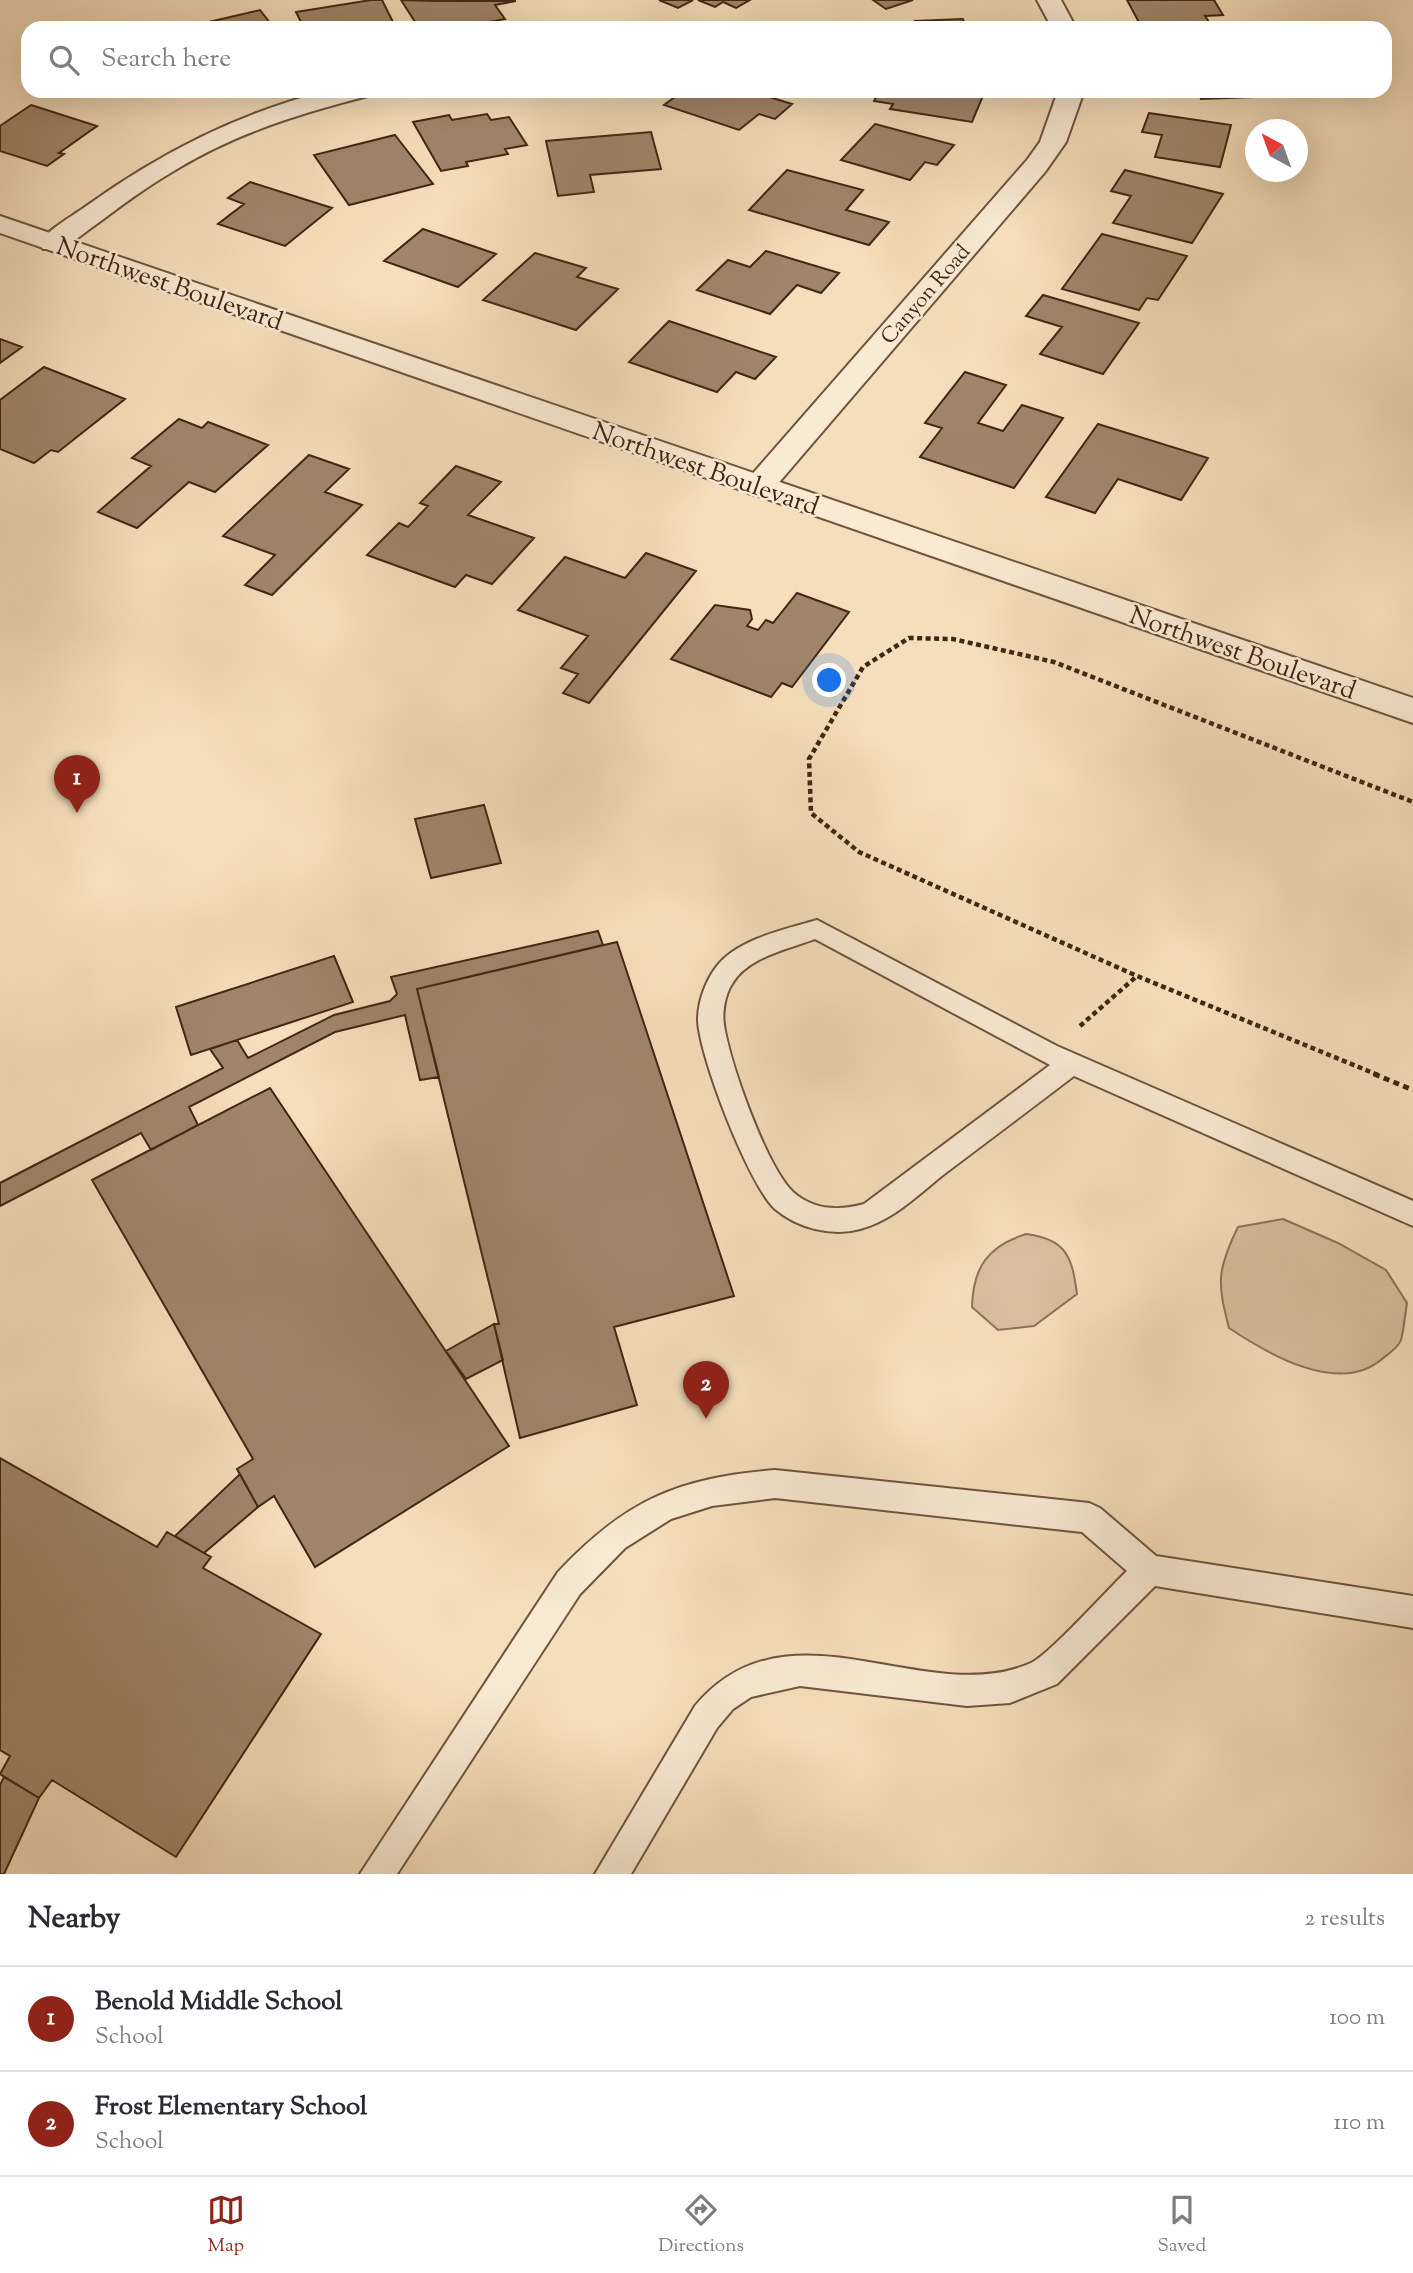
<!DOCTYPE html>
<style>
:root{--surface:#fff;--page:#f2f2f3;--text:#2b2b33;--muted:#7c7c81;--line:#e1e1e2;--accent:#8f2418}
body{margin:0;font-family:"Sorts Mill Goudy",serif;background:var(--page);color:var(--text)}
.compass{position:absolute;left:1245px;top:119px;width:63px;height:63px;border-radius:50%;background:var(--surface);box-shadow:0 7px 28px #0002;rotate:319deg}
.you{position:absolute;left:830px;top:681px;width:24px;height:24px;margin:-18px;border:5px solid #fff;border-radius:50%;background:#1a73e8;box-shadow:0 0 0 10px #1a73e833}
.badge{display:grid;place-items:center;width:46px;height:46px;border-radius:50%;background:var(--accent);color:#fff;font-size:23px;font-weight:700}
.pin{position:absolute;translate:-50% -58px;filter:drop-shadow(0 2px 4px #0008)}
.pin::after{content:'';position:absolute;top:37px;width:24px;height:21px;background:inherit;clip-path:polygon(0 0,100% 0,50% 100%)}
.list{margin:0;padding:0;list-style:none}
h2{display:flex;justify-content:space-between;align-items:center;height:91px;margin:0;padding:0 28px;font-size:30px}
h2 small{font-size:23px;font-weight:400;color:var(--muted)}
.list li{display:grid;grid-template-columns:46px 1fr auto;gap:21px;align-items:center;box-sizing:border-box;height:105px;padding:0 28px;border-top:2px solid var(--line)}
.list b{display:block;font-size:26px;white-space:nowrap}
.list p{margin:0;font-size:23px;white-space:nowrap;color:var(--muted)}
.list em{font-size:23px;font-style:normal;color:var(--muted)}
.icon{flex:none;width:38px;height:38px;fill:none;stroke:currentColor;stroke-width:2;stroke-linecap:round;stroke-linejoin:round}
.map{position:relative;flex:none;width:1413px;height:1874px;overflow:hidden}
.search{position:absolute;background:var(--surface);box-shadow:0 7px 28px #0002;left:21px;right:21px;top:21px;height:77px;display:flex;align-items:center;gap:18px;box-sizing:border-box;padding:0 24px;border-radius:21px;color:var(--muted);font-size:26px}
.sheet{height:301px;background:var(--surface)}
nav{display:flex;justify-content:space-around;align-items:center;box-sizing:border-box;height:98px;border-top:2px solid var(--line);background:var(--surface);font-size:19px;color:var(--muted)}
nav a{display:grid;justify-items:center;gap:4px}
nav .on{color:var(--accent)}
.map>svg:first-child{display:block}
</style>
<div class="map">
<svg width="1413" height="1874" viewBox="0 0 1413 1874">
<rect width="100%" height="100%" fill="#f5debb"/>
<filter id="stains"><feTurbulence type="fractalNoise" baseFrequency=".00286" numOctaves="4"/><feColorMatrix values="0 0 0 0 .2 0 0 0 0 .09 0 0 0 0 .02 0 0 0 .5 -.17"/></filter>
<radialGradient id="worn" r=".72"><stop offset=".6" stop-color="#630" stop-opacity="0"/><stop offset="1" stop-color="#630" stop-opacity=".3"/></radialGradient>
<path fill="#d7bf9f" stroke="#8d725a" stroke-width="2" d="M1283 1219 1338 1243 1386 1270 1407 1303C1405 1315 1404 1329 1401 1340 1398 1348 1388 1354 1382 1359 1339 1396 1268 1354 1229 1328 1217 1282 1217 1270 1238 1227Z
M1026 1234C1066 1239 1072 1256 1077 1294L1034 1326 998 1330 972 1307C973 1267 988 1246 1026 1234Z"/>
<path fill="#a0856b" stroke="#432515" stroke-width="2" d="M371 0H382L394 24 373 28H304L296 12Z
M401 0 437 1H516L495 5 505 19 455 28H419Z
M659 0H693L678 8Z
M698 0H750L736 8 723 2 715 7Z
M873 0H913L886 9Z
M1127 0H1214L1223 15 1205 16 1213 28H1142Z
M260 10 274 28H198L196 25Z
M963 19 966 28H917L915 21Z
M683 91 705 96 709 91H750L792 104 775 119 759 114 739 130 664 105Z
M879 91H985L972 122 890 109 893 104 874 101Z
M1198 91H1250L1253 97 1201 99Z
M31 105 97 126 59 153 64 154 47 166 0 151V126Z
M1149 113 1231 125 1220 167 1155 157 1162 135 1142 132Z
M487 114 491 120 509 117 527 145 505 149 508 154 466 162 468 166 441 171 413 122 449 115 452 120Z
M875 124 954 145 937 165 925 162 910 180 841 160Z
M651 132 661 169 590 175 594 192 558 196 546 141Z
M395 135 433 184 349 205 314 155Z
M787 170 863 190 846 210 889 222 869 245 749 210Z
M1125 170 1223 194 1192 243 1113 223 1131 196 1111 191Z
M250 182 332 208 285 246 218 224 244 204 228 198Z
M423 229 496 254 458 287 384 261Z
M1102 234 1187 256 1158 300 1147 298 1139 310 1062 289Z
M766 251 839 273 821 293 797 285 770 314 697 290 728 260 750 267Z
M535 253 586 268 577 277 618 289 576 330 483 300Z
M1043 295 1139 323 1103 374 1040 354 1062 327 1026 316Z
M669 321 776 357 755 379 736 372 717 392 629 362Z
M0 339 22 347 0 363Z
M44 367 125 399 58 452 51 450 34 463 0 449V400Z
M965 372 1006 385 978 423 1003 431 1022 405 1063 418 1014 488 920 457 942 428 925 423Z
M179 419 202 428 208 422 268 445 215 492 189 482 137 528 98 512 151 466 132 458Z
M1098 424 1208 458 1181 500 1118 479 1095 513 1046 497Z
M309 455 349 469 325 492 362 505 272 595 245 585 275 555 223 536Z
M456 466 501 482 468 515 534 538 492 584 466 575 455 587 367 555 399 523 408 527 428 506 420 503Z
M646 553 696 571 589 703 563 693 578 674 561 668 588 636 518 610 565 557 625 578Z
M797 593 849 612 792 687 782 683 771 697 671 659 715 605 750 610 752 619 747 626 758 630 766 620 773 623Z
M484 805 501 863 431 878 415 819Z
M598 931 603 945 417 989 439 1077 420 1080 405 1015 335 1032 189 1107 198 1125 151 1150 141 1133 0 1206V1183L223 1068 210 1049 237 1040 248 1058 334 1015 390 1001 397 994 391 977Z
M617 942 734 1296 614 1327 637 1405 520 1438 494 1324H499L417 989Z
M334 956 353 1002 191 1055 176 1007Z
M270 1088 509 1446 315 1567 274 1496 258 1507 237 1469 253 1459 92 1180Z
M494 1324 503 1360 466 1379 446 1351Z
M0 1458 157 1547 167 1532 211 1557 203 1568 321 1634 176 1857 52 1780 39 1798 0 1774 10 1756 0 1750Z
M240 1474 258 1507 204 1553 175 1536Z
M4 1777 39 1798 4 1874H0V1785Z"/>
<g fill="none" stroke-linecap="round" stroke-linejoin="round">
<defs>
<path id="service" d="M817 920 1057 1046 1413 1201V1226L1074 1076C1031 1109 987 1142 943 1175 918 1195 892 1221 860 1229 832 1237 797 1228 775 1209 749 1185 699 1056 698 1020 698 1001 706 980 717 966 738 939 786 929 817 920ZM815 939 1050 1065 864 1204C839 1211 813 1210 793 1192 766 1166 730 1063 724 1025 722 1012 725 995 732 984 747 957 789 949 815 939Z
M775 1470 1089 1503 1100 1508 1156 1556 1413 1596V1628L1155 1586 1057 1684 1010 1703 967 1706 800 1686 751 1697 733 1709 717 1728 631 1874H595L695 1706C789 1594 925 1710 1031 1663 1050 1654 1108 1589 1127 1571L1082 1532 775 1498 712 1506 671 1519 625 1548 580 1594 397 1874H360L558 1572C626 1500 677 1478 775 1470Z"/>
<path id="minor" d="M1037 0H1061L1076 28H1052Z
M326 91H372L368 96C301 113 237 133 177 169 137 192 100 222 63 249H43L39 243C50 228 71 217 85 207 160 153 237 114 326 91Z
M1058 91H1084L1066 142 1045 172 770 493 759 496 748 493 743 486 748 479 1027 160 1040 142Z"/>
<path id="tertiary" d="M0 216 1413 698V723L0 233Z"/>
</defs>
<use href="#service" stroke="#70533e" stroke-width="4"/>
<use href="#minor" stroke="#70533e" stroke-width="4"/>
<use href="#tertiary" stroke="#70533e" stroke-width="4"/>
<path stroke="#432515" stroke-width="4.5" stroke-dasharray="5 3.5" stroke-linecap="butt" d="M1080 1026 1137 976
M1378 1075 1137 976 859 852 811 813 809 759 863 667 909 638 953 639 1054 662 1413 802"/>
<path stroke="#432515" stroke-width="5" stroke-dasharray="6 4.5" stroke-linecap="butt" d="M1374 1074 1413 1090"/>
<use href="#service" fill="#f8ead3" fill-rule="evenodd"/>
<use href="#minor" fill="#f8ead3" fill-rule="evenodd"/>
<use href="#tertiary" fill="#f8ead3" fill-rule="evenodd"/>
</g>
<g text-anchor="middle" stroke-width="5" stroke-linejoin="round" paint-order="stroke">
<g font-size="21" fill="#432515" stroke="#f8ead3">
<text transform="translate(925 294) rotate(-49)" y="7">Canyon Road</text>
</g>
<g font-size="26" fill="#432515" stroke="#f8ead3">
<text transform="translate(170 283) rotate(19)" y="9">Northwest Boulevard</text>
<text transform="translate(706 468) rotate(19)" y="9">Northwest Boulevard</text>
<text transform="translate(1243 652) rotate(19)" y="9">Northwest Boulevard</text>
</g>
</g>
<rect width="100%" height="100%" filter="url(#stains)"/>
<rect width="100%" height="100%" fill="url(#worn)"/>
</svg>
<svg class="compass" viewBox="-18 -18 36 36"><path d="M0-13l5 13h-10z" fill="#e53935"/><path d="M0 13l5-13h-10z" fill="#7c7c81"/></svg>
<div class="you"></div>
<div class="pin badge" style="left:77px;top:813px">1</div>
<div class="pin badge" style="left:706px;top:1419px">2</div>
<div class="search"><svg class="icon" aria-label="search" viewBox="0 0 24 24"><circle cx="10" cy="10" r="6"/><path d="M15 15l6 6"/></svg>Search here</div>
</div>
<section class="sheet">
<h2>Nearby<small>2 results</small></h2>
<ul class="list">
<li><span class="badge">1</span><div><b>Benold Middle School</b><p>School</p></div><em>100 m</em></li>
<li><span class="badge">2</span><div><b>Frost Elementary School</b><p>School</p></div><em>110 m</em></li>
</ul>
</section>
<nav>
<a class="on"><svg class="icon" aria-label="map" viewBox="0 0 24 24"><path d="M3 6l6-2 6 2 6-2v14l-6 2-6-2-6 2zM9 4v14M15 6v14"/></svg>Map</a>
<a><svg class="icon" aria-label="directions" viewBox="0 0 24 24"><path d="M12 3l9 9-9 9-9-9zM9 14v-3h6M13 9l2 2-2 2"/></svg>Directions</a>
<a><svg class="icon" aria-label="saved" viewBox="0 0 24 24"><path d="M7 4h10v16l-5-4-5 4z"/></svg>Saved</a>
</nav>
